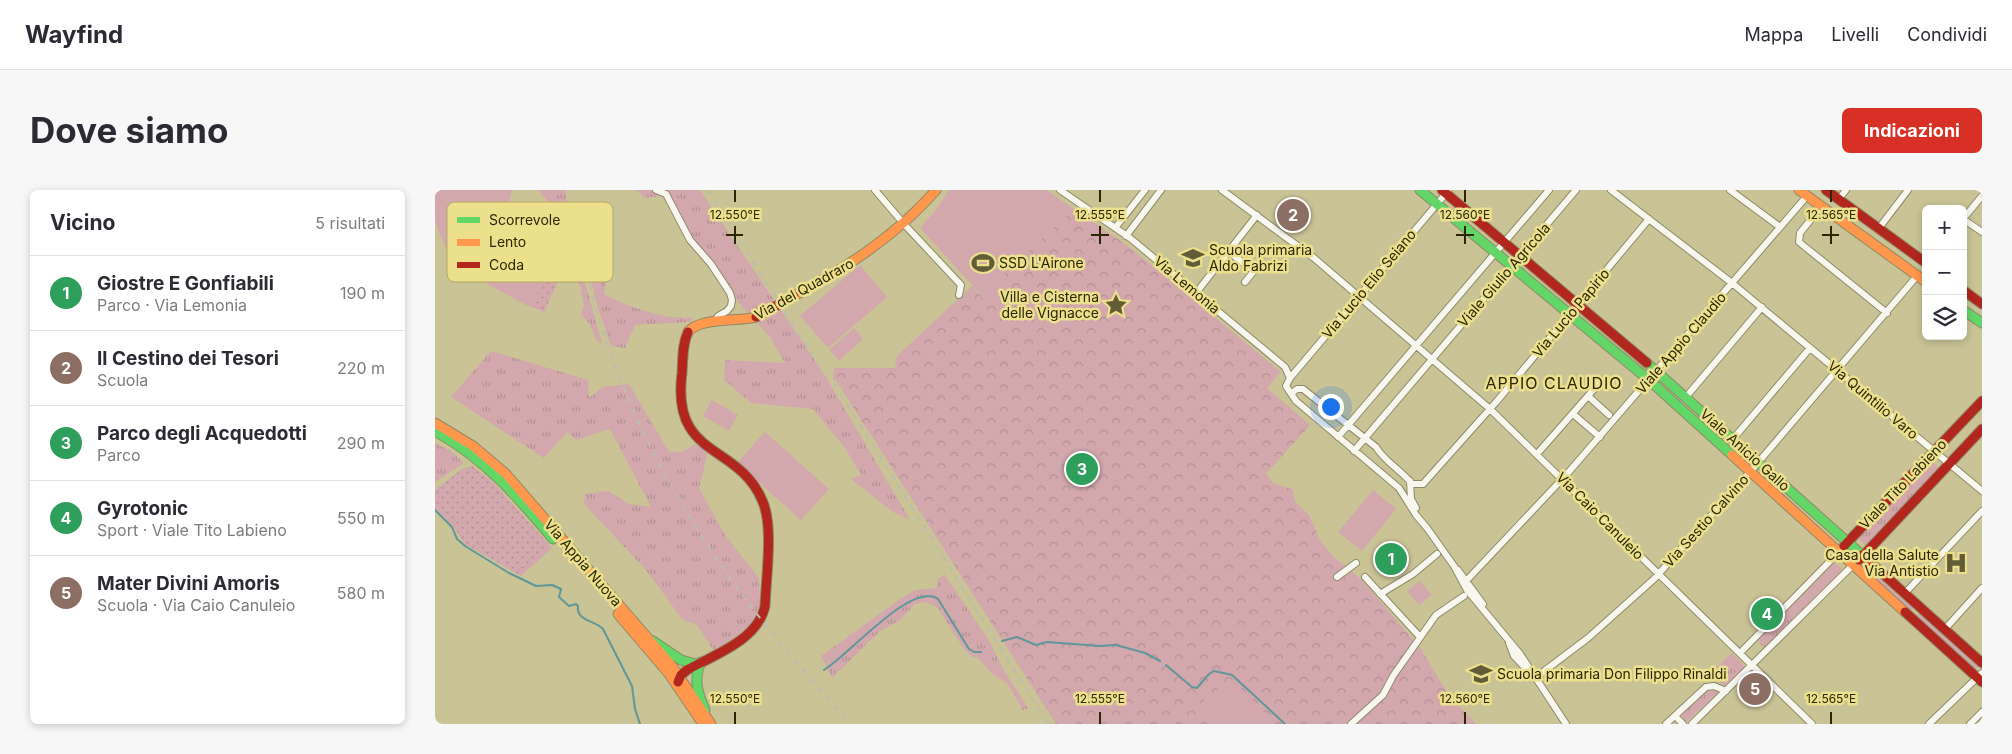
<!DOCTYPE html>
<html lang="it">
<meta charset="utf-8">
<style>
:root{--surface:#fff;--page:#f7f7f7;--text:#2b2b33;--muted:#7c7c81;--line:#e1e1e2;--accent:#d93025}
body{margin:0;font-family:Inter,sans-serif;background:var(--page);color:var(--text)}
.controls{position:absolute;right:15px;top:15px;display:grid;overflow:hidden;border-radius:8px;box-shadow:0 2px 8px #0003}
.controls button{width:45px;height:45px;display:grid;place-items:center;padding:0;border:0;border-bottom:1px solid var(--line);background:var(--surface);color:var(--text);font:25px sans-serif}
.you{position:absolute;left:895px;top:216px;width:18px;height:18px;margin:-12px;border:4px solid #fff;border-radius:50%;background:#1a73e8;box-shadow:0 0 0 8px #1a73e833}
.badge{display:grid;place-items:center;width:32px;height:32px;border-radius:50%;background:var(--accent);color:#fff;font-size:16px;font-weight:700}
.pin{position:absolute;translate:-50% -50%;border:2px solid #fff;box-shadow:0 1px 5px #0006}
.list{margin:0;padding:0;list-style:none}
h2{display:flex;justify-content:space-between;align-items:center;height:65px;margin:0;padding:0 20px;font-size:21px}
h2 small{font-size:16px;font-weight:400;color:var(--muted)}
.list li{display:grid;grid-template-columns:32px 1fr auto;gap:15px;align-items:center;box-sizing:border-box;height:75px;padding:0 20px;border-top:1px solid var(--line)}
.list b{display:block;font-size:19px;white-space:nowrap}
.list p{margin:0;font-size:16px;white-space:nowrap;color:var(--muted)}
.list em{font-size:16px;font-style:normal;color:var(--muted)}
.icon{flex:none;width:28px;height:28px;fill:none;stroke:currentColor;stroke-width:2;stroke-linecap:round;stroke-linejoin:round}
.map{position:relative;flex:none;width:1547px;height:534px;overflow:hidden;border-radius:8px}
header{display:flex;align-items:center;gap:30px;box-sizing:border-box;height:70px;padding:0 25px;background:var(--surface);border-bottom:1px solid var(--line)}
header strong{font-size:24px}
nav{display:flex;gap:28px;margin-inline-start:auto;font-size:18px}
.intro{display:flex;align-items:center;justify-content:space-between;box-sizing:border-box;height:120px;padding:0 30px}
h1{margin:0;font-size:35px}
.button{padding:12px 22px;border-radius:8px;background:var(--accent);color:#fff;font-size:18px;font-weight:700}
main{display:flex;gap:30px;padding:0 30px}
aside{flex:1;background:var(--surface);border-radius:8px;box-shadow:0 2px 8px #0003}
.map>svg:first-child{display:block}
</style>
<header>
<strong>Wayfind</strong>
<nav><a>Mappa</a><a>Livelli</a><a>Condividi</a></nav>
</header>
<div class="intro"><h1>Dove siamo</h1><a class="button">Indicazioni</a></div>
<main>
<aside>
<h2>Vicino<small>5 risultati</small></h2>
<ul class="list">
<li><span class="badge" style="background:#2e9e5b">1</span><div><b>Giostre E Gonfiabili</b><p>Parco · Via Lemonia</p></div><em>190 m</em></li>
<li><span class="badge" style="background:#8d6e63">2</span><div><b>Il Cestino dei Tesori</b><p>Scuola</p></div><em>220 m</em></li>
<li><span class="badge" style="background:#2e9e5b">3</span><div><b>Parco degli Acquedotti</b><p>Parco</p></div><em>290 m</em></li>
<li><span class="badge" style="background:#2e9e5b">4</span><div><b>Gyrotonic</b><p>Sport · Viale Tito Labieno</p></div><em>550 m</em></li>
<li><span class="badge" style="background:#8d6e63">5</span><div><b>Mater Divini Amoris</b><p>Scuola · Via Caio Canuleio</p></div><em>580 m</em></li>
</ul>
</aside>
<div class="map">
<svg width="1547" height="534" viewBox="0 0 1547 534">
<defs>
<pattern id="grass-tufts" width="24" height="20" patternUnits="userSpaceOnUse" patternTransform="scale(1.25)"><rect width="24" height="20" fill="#d2a8ad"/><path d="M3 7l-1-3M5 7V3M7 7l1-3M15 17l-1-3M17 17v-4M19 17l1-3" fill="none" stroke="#b49093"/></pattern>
<pattern id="park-crowns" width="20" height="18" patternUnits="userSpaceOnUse" patternTransform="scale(1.25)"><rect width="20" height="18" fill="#d2a8ad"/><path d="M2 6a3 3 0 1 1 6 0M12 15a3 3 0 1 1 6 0" fill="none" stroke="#b49093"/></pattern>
<pattern id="garden-dots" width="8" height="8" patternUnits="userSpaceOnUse" patternTransform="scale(1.25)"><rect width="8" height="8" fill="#d2a8ad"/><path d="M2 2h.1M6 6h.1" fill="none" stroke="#b49093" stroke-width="1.8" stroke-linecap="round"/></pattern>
</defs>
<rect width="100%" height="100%" fill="#c9c396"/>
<path fill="url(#grass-tufts)" d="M103 0H130L146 78 167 153 162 151 154 133 146 125 149 115 145 94 136 89V76L139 64 127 33 120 19Z
M201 0H265L391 187 475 330 458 322 416 289 426 285 410 258 378 219 316 213 289 190 290 170 350 173 335 147 295 103 261 59 231 5 210 8Z
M158 61 173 78 169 104C191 116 232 131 257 127L256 132 200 135 190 158 176 156 162 115 149 63Z
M56 161 153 190 154 208 167 197 194 194 234 262H247L260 254 273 262 264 298 290 345 324 388 325 420 313 438 279 461 262 435 247 429 211 380 149 314 150 304 173 301 194 314 216 317 175 239 141 250 132 242 109 268 16 207Z
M0 253 16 261 29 273 0 292Z
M1495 270 1504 278 1432 355H1430L1423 348Z
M1399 373 1407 378 1406 381 1330 457 1327 456 1323 450Z
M1432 374 1479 416 1476 421 1426 380Z
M510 385 555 452 567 477 593 518 588 520 572 493 557 484 544 469 536 466 529 459 502 417 491 412 480 414 465 430 444 442 397 488 386 466 468 407 480 400 502 398V389Z
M1485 422 1545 475 1539 481 1480 426Z
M1297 463 1310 477 1289 496 1276 483Z
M1273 499 1285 502 1251 532 1246 524Z"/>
<path fill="url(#park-crowns)" d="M639 19 693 56 846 182 832 198 875 235 839 275 831 283 839 294 858 299 860 311 874 325 886 352 900 368 927 390 986 459 1014 506 1041 534H621L402 192 398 189 399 178H460L462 166 537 96 549 109 562 96 559 93Z
M955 357 968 374 958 382 945 365Z"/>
<path fill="url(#garden-dots)" d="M114 79 126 85 109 122 90 114Z
M37 276 58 292 117 358 86 386 30 354 18 336 0 318V300L27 279Z"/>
<path fill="#d2a8ad" d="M0 0H77L73 18 133 62 132 66 93 116 29 81H20L0 31Z
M514 0H611L639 19 559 93 562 96 550 109 485 38 500 21Z
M425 75 452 107 393 158 365 126Z
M419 138 428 149 404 171 394 160Z
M277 210 303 225 294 241 268 226Z
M330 242 394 299 366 330 302 273Z
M938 300 961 319 927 361 903 342Z
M985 391 997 405 984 415 972 401Z
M792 490H798L840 534H779L762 517Z"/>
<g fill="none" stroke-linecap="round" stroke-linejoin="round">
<path stroke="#60979b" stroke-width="2" d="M0 320 17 337 22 349 30 356 74 383 101 396 117 395 126 399 124 407 134 416 141 414 143 416C141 431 159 430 168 439L197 496 200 519 205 534
M567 451 582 447 601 455 612 452 664 456 681 455 710 463 725 471
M731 475 757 497 762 498 774 484 779 481 797 485 850 534
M389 480C412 467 477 390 503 409L534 459 539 462H546"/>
<defs>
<path id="street" d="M221 0 231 4 255 50 276 74 295 103 297 110 296 116 292 121 283 126 280 132
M440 0 469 34 526 95 524 105
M625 0 695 48 850 177 855 188
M787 0 879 68 1055 219 1377 534
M1176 0 1297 93 1547 301
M1295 0 1345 37
M1013 1 855 188 851 196 861 211 964 298 981 325 992 338 1019 376 1032 400 1085 464 1131 534
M1547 6 1528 29 1547 42
M1404 9 1411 0
M1386 17 1365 43 1364 52 1452 123
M680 38 710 0
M1444 38 1473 0
M691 46 726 0
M794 62 819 81 810 92
M761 103 822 25
M857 203 862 199H868L941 257C950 272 966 280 977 294H988L1062 211 1214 29
M1153 206 1174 225
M1251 207 1327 117
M1138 224 1165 247
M903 247 1114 0
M1298 249 1375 158
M919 261 1141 0
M1102 264 1167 190
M975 291 976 309 981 318
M1023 380 1048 414
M902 387 921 373
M930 387 985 447
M1032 390 1132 284 1372 6
M1470 403 1547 321
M945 404 978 384 1002 364
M1510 439 1547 398
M1074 453 1079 466 1097 485
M1305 463 1404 362
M958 486 1001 425 1029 406
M1100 488 1153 448 1219 389 1315 282 1482 86
M1240 526 1248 534
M916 534 948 505 957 488
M1231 534 1271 497 1279 496 1291 501
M1257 534 1418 375
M1494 534 1547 483
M1535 534 1547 522"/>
<path id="fast" d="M985 0 1214 190 1297 265
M1528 120 1547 133
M1212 173 1427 365
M0 241C49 268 83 307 118 349
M218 451 246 470 261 474
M266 472C258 489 263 504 270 520"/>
<path id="slow" d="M1364 0 1491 92
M359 106C412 77 461 46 501 0
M253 142C265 127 303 132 321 127
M0 233 38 256 71 284 237 476 276 534
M1297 265 1470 422
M183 424 234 484 268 534"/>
<path id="jam" d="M1007 0 1212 173
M1391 0 1491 73
M1528 100 1547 114
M1409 356 1547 211
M1427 365 1547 473
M1424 370 1547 239
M1470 422 1547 492
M243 492 246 485 252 480C279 465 323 450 330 416 331 387 339 335 327 310 302 252 236 269 247 183 248 169 247 155 253 142"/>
</defs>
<use href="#street" stroke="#8f8a65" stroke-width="8"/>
<use href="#fast" stroke="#8f8a65" stroke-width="11"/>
<use href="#slow" stroke="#8f8a65" stroke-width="11"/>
<use href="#jam" stroke="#8f8a65" stroke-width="11"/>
<use href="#street" stroke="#f7f6ef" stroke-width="6"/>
<use href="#fast" stroke="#63d668" stroke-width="9"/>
<use href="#slow" stroke="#ff974d" stroke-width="9"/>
<use href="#jam" stroke="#b3261e" stroke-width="9"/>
<path stroke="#bebcb0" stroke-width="2" stroke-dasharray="6 6" stroke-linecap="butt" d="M135 0C143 46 152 92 166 136 197 232 246 322 306 403 339 448 378 490 414 534
M273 0 384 176
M399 193 613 534"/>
<defs>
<path id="jam-bridge" d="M321 127 359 106"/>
</defs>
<use href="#jam-bridge" stroke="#8f8a65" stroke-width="11" stroke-linecap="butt"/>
<use href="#jam-bridge" stroke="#b3261e" stroke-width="9"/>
</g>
<path fill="none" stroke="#2b2603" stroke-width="2" d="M300 0V12M665 0V12M1030 0V12M1396 0V12M300 36V54M665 36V54M1030 36V54M1396 36V54M291 45H308M656 45H674M1021 45H1039M1387 45H1404M300 522V534M665 522V534M1030 522V534M1396 522V534"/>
<defs>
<symbol id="school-bare" viewBox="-9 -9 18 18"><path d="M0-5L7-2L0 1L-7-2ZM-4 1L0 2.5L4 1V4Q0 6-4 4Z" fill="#625d36" stroke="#ece08d" stroke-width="2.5" paint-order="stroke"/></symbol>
<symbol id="stadium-bare" viewBox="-9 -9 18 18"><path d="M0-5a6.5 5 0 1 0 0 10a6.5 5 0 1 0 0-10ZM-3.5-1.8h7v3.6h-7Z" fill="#625d36" stroke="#ece08d" stroke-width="2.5" paint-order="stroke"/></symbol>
<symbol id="sight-bare" viewBox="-9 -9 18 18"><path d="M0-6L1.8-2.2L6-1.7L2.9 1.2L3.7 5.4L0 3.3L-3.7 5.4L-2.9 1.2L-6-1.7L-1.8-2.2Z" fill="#625d36" stroke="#ece08d" stroke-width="2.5" paint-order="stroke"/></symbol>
<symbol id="hospital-bare" viewBox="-9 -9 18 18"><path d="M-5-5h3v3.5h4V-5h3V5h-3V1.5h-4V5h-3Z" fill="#625d36" stroke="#ece08d" stroke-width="2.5" paint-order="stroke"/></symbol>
</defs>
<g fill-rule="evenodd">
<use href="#school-bare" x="742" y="52" width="32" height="32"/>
<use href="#stadium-bare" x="532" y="57" width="32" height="32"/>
<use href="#sight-bare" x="665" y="99" width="32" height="32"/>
<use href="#hospital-bare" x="1505" y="357" width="32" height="32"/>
<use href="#school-bare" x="1030" y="468" width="32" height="32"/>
</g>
<g text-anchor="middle" stroke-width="5" stroke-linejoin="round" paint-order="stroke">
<g font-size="14" fill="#2b2603" stroke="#ece08d" text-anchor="start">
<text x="774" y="65">Scuola primaria<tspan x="774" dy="16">Aldo Fabrizi</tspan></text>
<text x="564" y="78">SSD L'Airone</text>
<text x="664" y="112" text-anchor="end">Villa e Cisterna<tspan x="664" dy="16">delle Vignacce</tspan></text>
<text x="1504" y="370" text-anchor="end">Casa della Salute<tspan x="1504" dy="16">Via Antistio</tspan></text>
<text x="1062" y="489">Scuola primaria Don Filippo Rinaldi</text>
</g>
<g font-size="14" fill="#2b2603" stroke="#ece08d">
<text transform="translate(1069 85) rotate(-49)" y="5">Viale Giulio Agricola</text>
<text transform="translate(934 94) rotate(-50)" y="5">Via Lucio Elio Seiano</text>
<text transform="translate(752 95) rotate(40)" y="5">Via Lemonia</text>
<text transform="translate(369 99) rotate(-29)" y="5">Via del Quadraro</text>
<text transform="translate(1136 123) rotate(-50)" y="5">Via Lucio Papirio</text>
<text transform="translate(1246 153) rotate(-49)" y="5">Viale Appio Claudio</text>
<text transform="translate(1438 210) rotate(40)" y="5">Via Quintilio Varo</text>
<text transform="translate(1310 260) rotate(42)" y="5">Viale Anicio Gallo</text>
<text transform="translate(1468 294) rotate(-46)" y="5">Viale Tito Labieno</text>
<text transform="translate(1165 326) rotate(45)" y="5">Via Caio Canuleio</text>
<text transform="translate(1271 331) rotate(-48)" y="5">Via Sestio Calvino</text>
<text transform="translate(148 373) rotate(49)" y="5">Via Appia Nuova</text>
</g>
<g font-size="16" letter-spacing="1" fill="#2b2603" stroke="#ece08d">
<text x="1119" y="199">APPIO CLAUDIO</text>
</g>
</g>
<rect x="12" y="12" width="166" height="80" rx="8" fill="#ece08d" stroke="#b2a864" stroke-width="1"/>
<rect x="22" y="27" width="23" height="6" fill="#63d668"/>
<rect x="22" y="49" width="23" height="7" fill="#ff974d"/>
<rect x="22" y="72" width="23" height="6" fill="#b3261e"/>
<g font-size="14" fill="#2b2603">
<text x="54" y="35">Scorrevole</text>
<text x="54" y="57">Lento</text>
<text x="54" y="80">Coda</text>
</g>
<g font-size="12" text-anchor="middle" fill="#2b2603" stroke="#ece08d" stroke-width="5" stroke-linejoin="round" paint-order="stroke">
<text x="300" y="29">12.550°E</text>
<text x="665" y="29">12.555°E</text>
<text x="1030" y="29">12.560°E</text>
<text x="1396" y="29">12.565°E</text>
<text x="300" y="513">12.550°E</text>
<text x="665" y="513">12.555°E</text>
<text x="1030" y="513">12.560°E</text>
<text x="1396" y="513">12.565°E</text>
</g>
</svg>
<div class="controls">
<button>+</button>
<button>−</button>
<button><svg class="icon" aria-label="layers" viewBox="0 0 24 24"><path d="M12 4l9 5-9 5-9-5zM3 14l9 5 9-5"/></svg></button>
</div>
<div class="you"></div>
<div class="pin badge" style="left:956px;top:369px;background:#2e9e5b">1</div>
<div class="pin badge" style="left:858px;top:25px;background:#8d6e63">2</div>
<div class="pin badge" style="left:647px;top:279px;background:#2e9e5b">3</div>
<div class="pin badge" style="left:1332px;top:424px;background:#2e9e5b">4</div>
<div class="pin badge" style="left:1320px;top:499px;background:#8d6e63">5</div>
</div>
</main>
